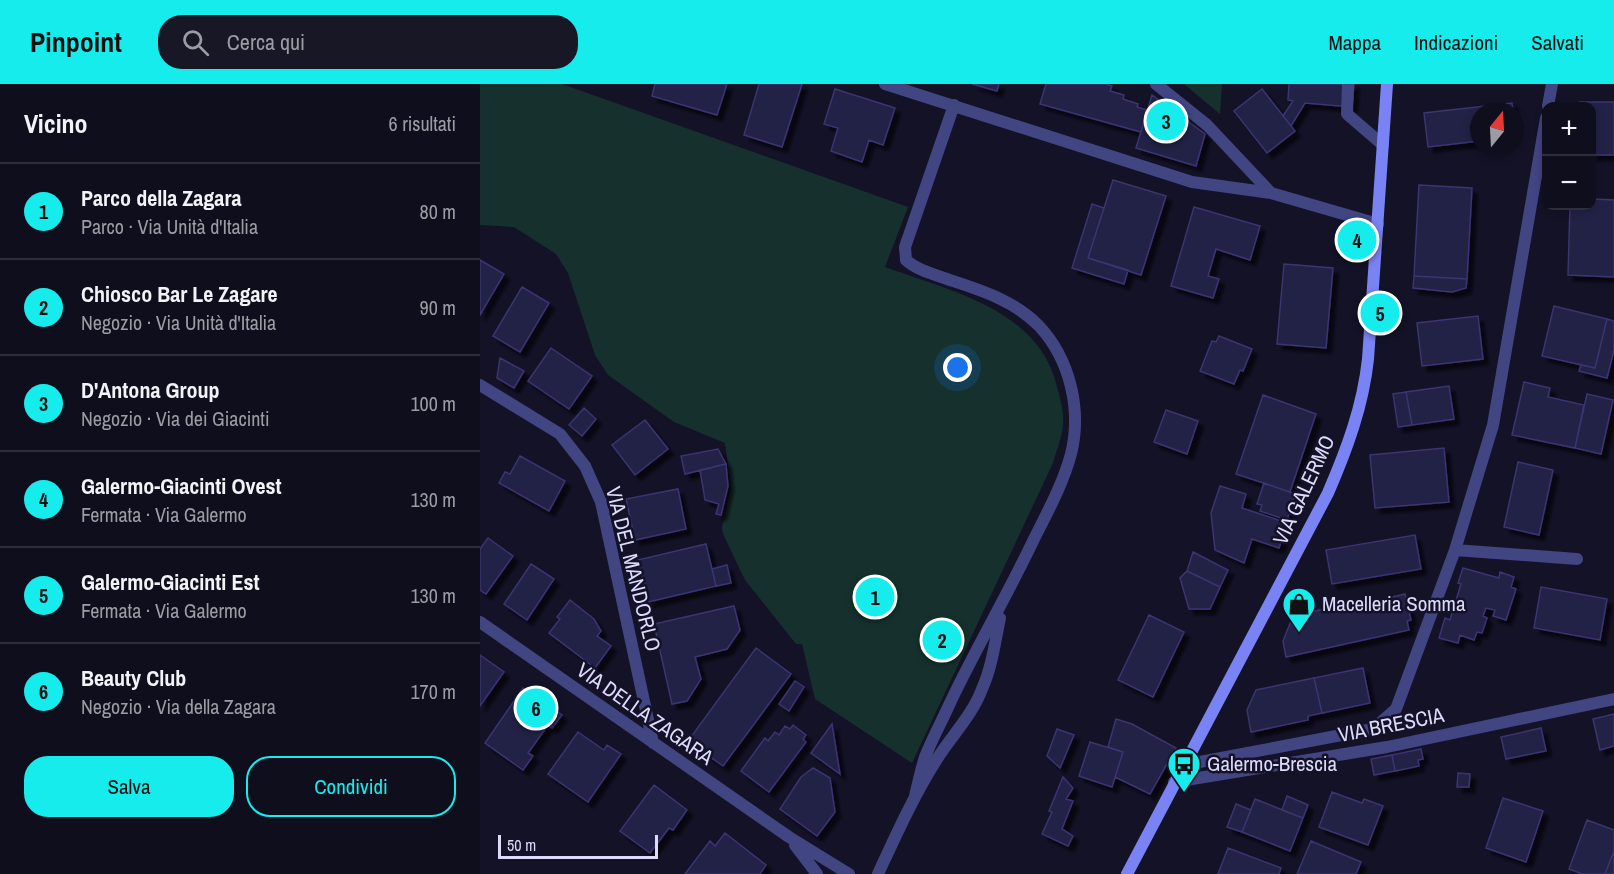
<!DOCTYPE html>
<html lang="it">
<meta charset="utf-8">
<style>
:root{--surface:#0f0e1d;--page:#181726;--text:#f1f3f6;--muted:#9b9ca4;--line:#2f2e3b;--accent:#17ecec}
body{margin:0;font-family:"Archivo Narrow",sans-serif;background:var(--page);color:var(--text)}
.controls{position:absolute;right:18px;top:18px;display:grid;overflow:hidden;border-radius:12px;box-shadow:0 3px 9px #0003}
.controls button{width:54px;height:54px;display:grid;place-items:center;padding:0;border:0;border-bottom:2px solid var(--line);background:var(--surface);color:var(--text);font:30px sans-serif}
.compass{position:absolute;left:990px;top:18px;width:54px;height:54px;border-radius:50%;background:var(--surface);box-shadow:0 3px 9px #0003;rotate:18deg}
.scale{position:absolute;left:18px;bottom:15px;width:160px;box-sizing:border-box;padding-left:6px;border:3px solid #dcdbfc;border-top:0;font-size:16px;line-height:21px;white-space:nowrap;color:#dcdbfc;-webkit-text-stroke:4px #141227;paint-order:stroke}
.you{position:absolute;left:478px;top:284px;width:21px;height:21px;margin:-15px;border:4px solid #fff;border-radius:50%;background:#1a73e8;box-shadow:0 0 0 9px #1a73e833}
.badge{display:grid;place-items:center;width:39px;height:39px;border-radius:50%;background:var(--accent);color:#111;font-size:20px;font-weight:700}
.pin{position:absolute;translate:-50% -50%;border:3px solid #fff;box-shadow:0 2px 6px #0006}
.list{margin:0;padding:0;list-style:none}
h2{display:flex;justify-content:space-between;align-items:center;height:78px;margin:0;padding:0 24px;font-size:26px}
h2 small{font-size:20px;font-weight:400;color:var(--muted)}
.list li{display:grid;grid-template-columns:39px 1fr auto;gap:18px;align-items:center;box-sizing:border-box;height:96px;padding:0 24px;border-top:2px solid var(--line)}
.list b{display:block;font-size:22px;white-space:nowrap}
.list p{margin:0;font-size:20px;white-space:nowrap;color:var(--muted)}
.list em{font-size:20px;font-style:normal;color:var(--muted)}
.actions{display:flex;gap:12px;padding:18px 24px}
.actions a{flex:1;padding:14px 0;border:2px solid var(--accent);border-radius:24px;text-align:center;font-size:21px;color:var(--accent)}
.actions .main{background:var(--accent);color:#111}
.icon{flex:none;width:33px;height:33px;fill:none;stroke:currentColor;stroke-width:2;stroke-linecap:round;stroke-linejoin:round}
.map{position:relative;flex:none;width:1134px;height:790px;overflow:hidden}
header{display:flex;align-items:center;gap:36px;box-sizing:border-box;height:84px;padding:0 30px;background:var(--accent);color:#111}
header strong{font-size:28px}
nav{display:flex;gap:33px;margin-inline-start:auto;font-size:21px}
.search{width:420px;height:54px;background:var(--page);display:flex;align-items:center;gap:15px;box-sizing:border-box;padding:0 21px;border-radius:24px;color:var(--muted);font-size:22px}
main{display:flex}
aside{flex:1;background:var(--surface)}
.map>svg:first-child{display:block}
</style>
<header>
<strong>Pinpoint</strong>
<div class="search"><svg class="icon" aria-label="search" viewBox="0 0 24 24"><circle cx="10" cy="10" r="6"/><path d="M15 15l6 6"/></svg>Cerca qui</div>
<nav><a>Mappa</a><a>Indicazioni</a><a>Salvati</a></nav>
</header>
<main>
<aside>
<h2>Vicino<small>6 risultati</small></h2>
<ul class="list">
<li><span class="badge">1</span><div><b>Parco della Zagara</b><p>Parco · Via Unità d'Italia</p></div><em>80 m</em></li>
<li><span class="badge">2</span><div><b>Chiosco Bar Le Zagare</b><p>Negozio · Via Unità d'Italia</p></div><em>90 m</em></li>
<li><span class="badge">3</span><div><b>D'Antona Group</b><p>Negozio · Via dei Giacinti</p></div><em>100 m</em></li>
<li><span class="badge">4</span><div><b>Galermo-Giacinti Ovest</b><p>Fermata · Via Galermo</p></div><em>130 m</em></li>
<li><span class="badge">5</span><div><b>Galermo-Giacinti Est</b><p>Fermata · Via Galermo</p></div><em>130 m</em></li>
<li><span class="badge">6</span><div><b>Beauty Club</b><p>Negozio · Via della Zagara</p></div><em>170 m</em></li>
</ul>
<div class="actions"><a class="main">Salva</a><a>Condividi</a></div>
</aside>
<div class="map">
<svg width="1134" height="790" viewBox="0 0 1134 790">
<defs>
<filter id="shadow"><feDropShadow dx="5.5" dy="5.5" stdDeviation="1.5" flood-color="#0009"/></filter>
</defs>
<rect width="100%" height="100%" fill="#141227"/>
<path fill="#16312d" d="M0 0H82L428 123 405 183C470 207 559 225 577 303 580 314 584 328 583 339 583 352 576 367 573 379L432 679 335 615 322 560H316L265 496 243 450 242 444 251 404 245 359 194 338 128 291 115 271 88 189 76 170 34 143 0 141Z
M704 0H742L740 30 705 1Z"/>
<path fill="#242047" stroke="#3a3471" stroke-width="1.5" filter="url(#shadow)" d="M175 0H247L237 31 172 12Z
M279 0H322L302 63 264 51Z
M492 0H519L517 7Z
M566 0H625L632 2 630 7 644 11 643 15 658 20 657 23 667 26 661 48 560 20Z
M809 0H874L872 23 825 19 811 42 803 32 813 17 808 16Z
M355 5 415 24 403 61 389 56 382 78 351 67 358 44 344 40Z
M782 5 815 47 787 69 754 27Z
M672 11 725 50 716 82 656 64Z
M1100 18H1134V71H1112V22H1100Z
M1032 19 1033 27H999V57L948 63 944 29Z
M633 96 686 112 661 191 608 174Z
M939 101 992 104 987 195 934 192Z
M1112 115 1134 116V193L1088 191 1090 122H1112Z
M612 120 624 124 608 174 648 186 644 200 592 184Z
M714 123 780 142 770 176 736 165 728 192 739 195 733 214 691 202Z
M0 176 24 190 0 231Z
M804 180 853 184 846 264 797 260Z
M934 192 987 195 986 204 972 208 933 204Z
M42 203 69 219 40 268 13 252Z
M1074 222 1127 235 1115 284 1062 272Z
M998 232 1003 275 942 282 937 239Z
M1127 235 1134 237V266L1127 294 1099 287 1101 281 1115 284Z
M739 252 772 265 763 287 760 286 754 300 720 287 732 257 736 258Z
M71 264 112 292 89 325 48 297Z
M20 274 44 287 34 304 17 294Z
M1044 298 1070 304 1068 313 1104 321 1095 364 1032 351Z
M969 302 974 335 932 341 926 308Z
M926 308 932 341 918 343 913 310Z
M1107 310 1133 316 1121 370 1095 364Z
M783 311 836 330 810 408 756 390Z
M104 324 116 335 102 352 89 341Z
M686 326 718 337 707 370 674 358Z
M165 336 188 365 155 391 132 361Z
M964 364 969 418 895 424 890 371Z
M238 365 246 380 205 390 201 372Z
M40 372 85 397 69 427 19 399 25 388 30 390Z
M1038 378 1073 386 1059 451 1024 443Z
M246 380 248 402 241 431 236 430 239 420 225 416 220 386Z
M784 399 815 410 807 436 780 427 782 421 777 420Z
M740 402 766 410 762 424 807 439 799 464 772 455 764 479 735 466 731 429Z
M198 405 206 445 155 456 146 415Z
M935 451 941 485 852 500 846 466Z
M8 454 33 472 6 510 0 506V465Z
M226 460 236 502 168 518 158 476Z
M713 468 748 486 740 503 707 487Z
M51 480 74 495 47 536 24 520Z
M247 481 251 499 236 502 232 485Z
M983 484 1019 494 1020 488 1034 493 1031 503 1036 505 1026 536 1013 532 1015 526 1006 524 1003 532 1007 534 1002 549 997 548 994 556 980 551 978 559 959 554 965 534 970 536 981 500 978 499Z
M707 487 740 503 730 525H709L700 494Z
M1061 503 1127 515 1120 556 1054 544Z
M925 510 931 536 927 537 929 546 806 573 803 557 813 532 853 523 855 529 873 525V522Z
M90 516 114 535 121 547 117 552 131 562 115 584 69 549 80 535 77 533Z
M254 522 260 546 247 565 215 573 221 595 207 617 192 620 174 540Z
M669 531 704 548 673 613 638 596Z
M456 545 474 553 468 567 449 559Z
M276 564 311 590 243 682 208 657Z
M0 571 24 588 0 622Z
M883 584 890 619 842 629 834 594Z
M834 594 842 629 828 632V636L771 648 767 626 776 606Z
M315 597 324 603 309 627 299 620Z
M43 604 82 631 72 644 68 641 48 669 53 672 43 686 5 659Z
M1134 630V662L1120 666 1113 635Z
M636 635 652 640 696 664 670 710 635 693 643 668 628 663Z
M352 640 360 690 331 669Z
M313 641 326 651 323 655 326 658 289 708 261 687 285 654 288 657 295 648 299 651 305 642 310 645Z
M1061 644 1066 667 1026 675 1021 653Z
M577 645 594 651 580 684 567 672Z
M98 648 124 666 127 661 141 670 108 718 68 690Z
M610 658 643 668 632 703 599 692Z
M941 665 943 675 938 676 939 682 915 687 912 671Z
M912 671 915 687 894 691 891 675Z
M333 684 350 694 355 728 337 752 300 725 321 693Z
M978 689 990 690 989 703H977Z
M583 693 593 704 586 715 593 717 582 745 593 752 588 762 562 750 572 728 569 727Z
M174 701 207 726 193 746 189 744 170 769 140 747Z
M852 708 882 719 884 715 903 722 888 761 839 743Z
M807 712 828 721 823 734 802 726Z
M1023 714 1063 727 1046 778 1006 764Z
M775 715 823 734 810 767 762 748Z
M756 720 771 726 762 748 747 743Z
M1107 736 1134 746V767L1125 790H1102L1089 785Z
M245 749 286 781 280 790H205L230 757 235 762Z
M831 757 881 778 876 790H817Z
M748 764 801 784 799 790H738Z
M1134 767V790H1125Z"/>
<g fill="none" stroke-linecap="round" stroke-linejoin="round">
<path stroke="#414582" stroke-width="12" d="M868 0 867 30 903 61"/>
<path stroke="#414582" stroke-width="12" d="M405 0 712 98 791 109 898 140
M676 0 727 41 791 109
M1068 22 1072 0
M0 301 80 350 105 382 121 418 173 659
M975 466 1097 475
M0 538 309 753 369 790
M704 681 893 645 916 625 975 466 1013 341 1066 34
M694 698 907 663 1134 615
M435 712C438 699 441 686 445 673 452 655 462 637 470 619 496 564 527 512 553 457 567 429 583 400 591 370 602 326 590 275 559 242 534 216 500 206 467 195 453 190 437 186 426 176L425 163 474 21
M315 761 337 790
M398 790C416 751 434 711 457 675 472 651 492 632 502 605 512 583 515 558 520 534"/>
<path stroke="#7a83f4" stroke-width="12" d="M647 790 848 409C867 365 883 322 888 275L907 0"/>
</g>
<defs>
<symbol id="shop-pin" viewBox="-11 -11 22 30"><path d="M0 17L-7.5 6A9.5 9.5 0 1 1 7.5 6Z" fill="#17ecec" stroke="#141227"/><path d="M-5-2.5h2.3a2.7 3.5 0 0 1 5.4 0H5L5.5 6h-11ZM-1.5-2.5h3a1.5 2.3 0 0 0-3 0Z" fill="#111"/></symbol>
<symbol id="bus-pin" viewBox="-11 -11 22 30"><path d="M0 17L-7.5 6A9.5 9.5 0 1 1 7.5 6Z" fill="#17ecec" stroke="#141227"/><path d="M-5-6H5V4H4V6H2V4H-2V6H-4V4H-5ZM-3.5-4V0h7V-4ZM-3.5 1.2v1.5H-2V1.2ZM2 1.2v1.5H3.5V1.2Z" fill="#111"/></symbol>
</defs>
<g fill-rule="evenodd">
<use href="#shop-pin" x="800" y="501" width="38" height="52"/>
<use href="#bus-pin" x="685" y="661" width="38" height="52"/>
</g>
<g text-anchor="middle" stroke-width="5" stroke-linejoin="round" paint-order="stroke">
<g font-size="21" fill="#dcdbfc" stroke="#141227">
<text transform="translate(824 406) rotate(-65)" y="7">VIA GALERMO</text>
<text transform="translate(153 485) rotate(76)" y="7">VIA DEL MANDORLO</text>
<text transform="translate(165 630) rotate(35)" y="7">VIA DELLA ZAGARA</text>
<text transform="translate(911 641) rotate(-11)" y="7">VIA BRESCIA</text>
</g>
<g font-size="21" fill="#dcdbfc" stroke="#141227" text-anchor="start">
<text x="842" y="527">Macelleria Somma</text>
<text x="727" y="687">Galermo-Brescia</text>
</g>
</g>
</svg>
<div class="controls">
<button>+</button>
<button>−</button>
</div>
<svg class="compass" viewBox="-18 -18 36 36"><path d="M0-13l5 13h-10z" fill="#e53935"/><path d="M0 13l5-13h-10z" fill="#9b9ca4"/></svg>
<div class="scale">50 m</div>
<div class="you"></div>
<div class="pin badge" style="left:395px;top:513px">1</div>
<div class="pin badge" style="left:462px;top:556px">2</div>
<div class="pin badge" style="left:686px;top:37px">3</div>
<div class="pin badge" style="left:877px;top:156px">4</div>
<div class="pin badge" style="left:900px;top:229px">5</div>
<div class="pin badge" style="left:56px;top:624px">6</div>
</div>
</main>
